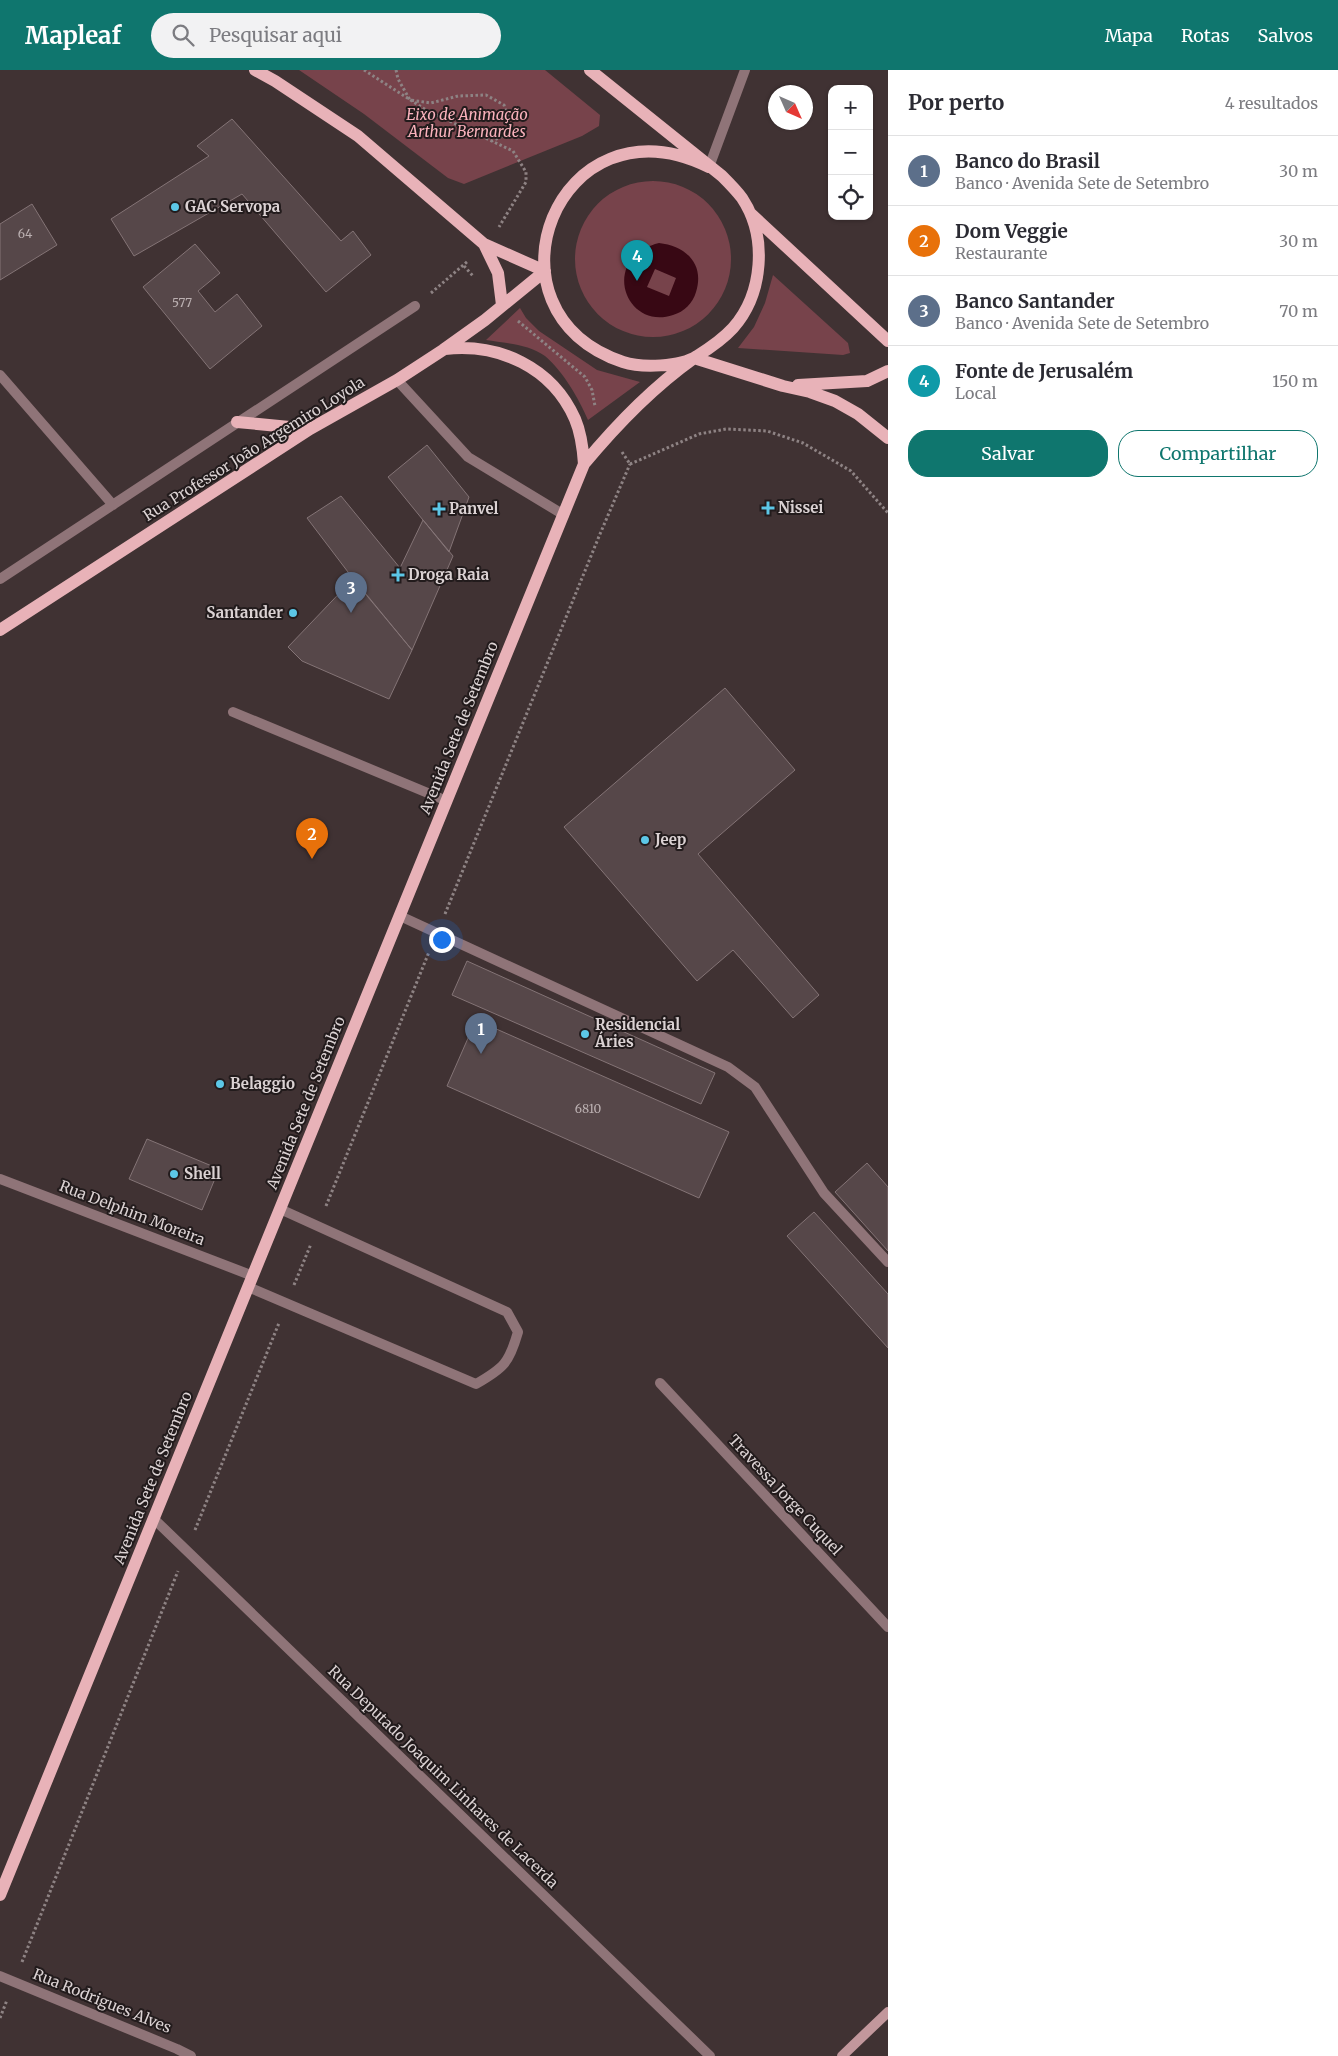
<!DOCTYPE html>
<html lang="pt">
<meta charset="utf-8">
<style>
:root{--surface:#fff;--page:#f2f2f3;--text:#2b2b33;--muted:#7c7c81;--line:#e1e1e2;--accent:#0f766e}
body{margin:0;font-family:Merriweather,serif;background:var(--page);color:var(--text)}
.controls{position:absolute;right:15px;top:15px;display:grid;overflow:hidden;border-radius:10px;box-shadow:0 1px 4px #0004}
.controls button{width:45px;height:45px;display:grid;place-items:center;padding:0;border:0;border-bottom:1px solid var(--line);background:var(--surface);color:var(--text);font:25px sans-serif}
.compass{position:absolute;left:768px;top:15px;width:45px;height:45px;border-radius:50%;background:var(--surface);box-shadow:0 1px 4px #0004;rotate:135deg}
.you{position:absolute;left:441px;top:869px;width:18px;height:18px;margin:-12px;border:4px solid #fff;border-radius:50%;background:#1a73e8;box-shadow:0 0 0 8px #1a73e833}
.badge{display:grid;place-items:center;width:32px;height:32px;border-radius:50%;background:var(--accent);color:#fff;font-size:16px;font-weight:700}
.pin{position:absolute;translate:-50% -41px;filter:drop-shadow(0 1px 2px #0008)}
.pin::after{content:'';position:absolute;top:26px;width:18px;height:15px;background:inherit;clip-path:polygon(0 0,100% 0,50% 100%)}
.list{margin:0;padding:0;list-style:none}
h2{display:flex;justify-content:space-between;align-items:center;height:65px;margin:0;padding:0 20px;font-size:21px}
h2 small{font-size:16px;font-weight:400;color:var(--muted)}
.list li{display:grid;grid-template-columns:32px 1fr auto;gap:15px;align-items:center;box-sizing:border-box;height:70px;padding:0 20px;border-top:1px solid var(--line)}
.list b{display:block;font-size:19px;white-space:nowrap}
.list p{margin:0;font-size:16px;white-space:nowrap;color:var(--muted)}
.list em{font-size:16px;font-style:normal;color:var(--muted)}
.actions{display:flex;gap:10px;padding:15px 20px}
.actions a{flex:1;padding:11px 0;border:1px solid var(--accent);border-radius:20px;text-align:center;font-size:18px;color:var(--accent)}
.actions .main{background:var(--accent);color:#fff}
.icon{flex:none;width:28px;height:28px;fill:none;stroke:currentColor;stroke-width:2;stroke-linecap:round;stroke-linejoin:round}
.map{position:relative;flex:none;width:888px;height:1986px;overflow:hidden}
header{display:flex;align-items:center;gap:30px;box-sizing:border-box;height:70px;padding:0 25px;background:var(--accent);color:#fff}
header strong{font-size:24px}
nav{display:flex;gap:28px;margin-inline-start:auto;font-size:18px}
.search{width:350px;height:45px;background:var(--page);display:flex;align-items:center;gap:12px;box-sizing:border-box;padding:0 18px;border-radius:28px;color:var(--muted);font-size:19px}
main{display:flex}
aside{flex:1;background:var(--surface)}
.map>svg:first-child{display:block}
</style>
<header>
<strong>Mapleaf</strong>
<div class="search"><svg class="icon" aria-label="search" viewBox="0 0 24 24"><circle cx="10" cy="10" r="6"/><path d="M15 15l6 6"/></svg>Pesquisar aqui</div>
<nav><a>Mapa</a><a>Rotas</a><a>Salvos</a></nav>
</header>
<main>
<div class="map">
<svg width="888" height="1986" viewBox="0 0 888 1986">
<rect width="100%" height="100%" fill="#403233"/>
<path fill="#77434b" d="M299 0H545L600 45 599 56 582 66 464 114 448 108 364 44Z
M575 189a78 78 0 1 1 156 0a78 78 0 1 1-156 0Z
M773 205 848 273 850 283 843 285 738 278 754 257 765 233Z
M520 238 526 248 539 261 597 300 640 312 588 350C579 329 563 301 545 286 529 274 504 273 486 270Z"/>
<path fill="#380814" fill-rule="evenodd" d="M659 173C685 176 705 193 696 222 693 233 684 242 673 245 625 261 599 188 659 173ZM655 199 676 208 669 226 647 217Z"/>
<path fill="#564749" stroke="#847476" d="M232 49 341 171 353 161 371 185 326 222 242 124 134 186 111 149 209 86 197 76Z
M32 134 57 175 0 210V154Z
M195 174 220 203 198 221 215 242 237 224 262 256 210 299 143 217Z
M427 375 469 427 449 482 388 407Z
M341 426 400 498 423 450 453 486 412 580 348 502 307 448Z
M353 509 412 580 389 629 302 591 288 577Z
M725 618 795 700 698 784 819 925 793 948 733 880 697 911 564 757Z
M467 891 715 1003 701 1034 452 925Z
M476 950 729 1062 699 1128 447 1016Z
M147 1069 219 1099 202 1140 129 1109Z
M867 1093 888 1117V1181L835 1122Z
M814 1142 888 1224V1278L787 1166Z"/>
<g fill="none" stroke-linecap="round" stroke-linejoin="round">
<path stroke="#8e8384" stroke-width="3" stroke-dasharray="2.5 2.5" stroke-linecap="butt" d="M364 0 426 40 513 81 526 102V112L499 157
M396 0 398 9 410 30 431 33 458 26 486 25 504 35 509 52 503 66 492 71
M464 196 473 206
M431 223 468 191
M518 251 585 307 592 320 595 336
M622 382 630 394
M630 394 699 364 726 359 767 361 803 373 851 401 888 443
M445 844 600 464 630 394
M326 1136 429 882
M294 1215 311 1174
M195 1460 279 1253
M22 1892 178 1501
M0 1948 7 1930"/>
<path stroke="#8f7478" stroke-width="10" d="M397 310 468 387 564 445
M233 642 447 731
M400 846 728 997 755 1017 824 1123 888 1192
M248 1217 476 1314C504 1298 509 1293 518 1262L507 1242 280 1139"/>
<path stroke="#8f7478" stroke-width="10" d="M709 97 745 0
M0 305 113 435
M0 509 415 236
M0 1109 253 1206
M660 1313 888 1557
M154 1449 710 1986"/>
<path stroke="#8f7478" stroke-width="10" d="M0 1906 177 1979 191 1986"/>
<path stroke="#c2979c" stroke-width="10" d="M842 1986 888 1942"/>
<path stroke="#e8b2b8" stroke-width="12" d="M255 0 275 11 358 66 484 174 545 201
M590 0 722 106C729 113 736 120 742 128 768 167 763 224 733 258 722 270 710 278 697 286 681 297 641 298 623 292 473 242 557 22 709 97
M751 144 888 271
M484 174 498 203 502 235
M445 279C499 273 552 297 575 349 581 363 583 379 584 394
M694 288 783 316 810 322 835 331 858 344 888 368
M798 315 867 311 888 301
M237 352 310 359
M0 560 310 359 397 310 443 280 485 250 545 201
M0 1825 584 394C617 354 652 318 694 288"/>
</g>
<g fill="#5cc7e7" stroke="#221b1c" stroke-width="2">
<circle cx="175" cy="137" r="5"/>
<path d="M765.5 430.5h5v5h5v5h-5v5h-5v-5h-5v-5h5z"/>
<path d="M436.5 431.5h5v5h5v5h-5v5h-5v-5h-5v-5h5z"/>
<path d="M395.5 497.5h5v5h5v5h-5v5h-5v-5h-5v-5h5z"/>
<circle cx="293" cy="543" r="5"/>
<circle cx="645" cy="770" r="5"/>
<circle cx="585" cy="964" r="5"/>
<circle cx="220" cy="1014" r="5"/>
<circle cx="174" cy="1104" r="5"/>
</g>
<g text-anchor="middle" stroke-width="4" stroke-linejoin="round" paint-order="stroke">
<g font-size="12" fill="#baafb0">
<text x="25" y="168">64</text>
<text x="182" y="237">577</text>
<text x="588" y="1043">6810</text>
</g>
<g font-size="15" font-style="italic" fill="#fab2bc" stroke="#221b1c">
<text x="467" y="50">Eixo de Animação<tspan x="467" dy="17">Arthur Bernardes</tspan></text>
</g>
<g font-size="15" font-weight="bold" fill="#dbd2d3" stroke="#221b1c" text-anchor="start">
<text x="185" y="142">GAC Servopa</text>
<text x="778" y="443">Nissei</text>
<text x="449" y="444">Panvel</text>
<text x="408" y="510">Droga Raia</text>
<text x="283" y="548" text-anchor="end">Santander</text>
<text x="655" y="775">Jeep</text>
<text x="595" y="960">Residencial<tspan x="595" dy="17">Áries</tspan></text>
<text x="230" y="1019">Belaggio</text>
<text x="184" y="1109">Shell</text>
</g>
<g font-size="15" fill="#dbd2d3" stroke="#221b1c">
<text transform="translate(254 379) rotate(-32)" y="5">Rua Professor João Argemiro Loyola</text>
<text transform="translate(459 658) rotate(-68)" y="5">Avenida Sete de Setembro</text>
<text transform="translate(306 1033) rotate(-68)" y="5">Avenida Sete de Setembro</text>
<text transform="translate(132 1143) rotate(21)" y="5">Rua Delphim Moreira</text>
<text transform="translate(153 1408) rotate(-68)" y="5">Avenida Sete de Setembro</text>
<text transform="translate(785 1425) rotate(47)" y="5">Travessa Jorge Cuquel</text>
<text transform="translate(443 1707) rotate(44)" y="5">Rua Deputado Joaquim Linhares de Lacerda</text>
<text transform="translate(102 1931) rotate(22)" y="5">Rua Rodrigues Alves</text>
</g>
</g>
</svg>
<div class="controls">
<button>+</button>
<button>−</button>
<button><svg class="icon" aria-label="locate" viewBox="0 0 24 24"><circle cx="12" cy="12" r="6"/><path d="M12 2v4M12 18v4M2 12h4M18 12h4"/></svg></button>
</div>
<svg class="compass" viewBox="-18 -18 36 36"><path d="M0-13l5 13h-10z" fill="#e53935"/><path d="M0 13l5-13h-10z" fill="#7c7c81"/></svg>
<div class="you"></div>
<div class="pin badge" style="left:481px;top:984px;background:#5c6f8a">1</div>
<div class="pin badge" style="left:312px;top:789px;background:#e8710a">2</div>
<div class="pin badge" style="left:351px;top:543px;background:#5c6f8a">3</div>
<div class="pin badge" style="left:637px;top:211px;background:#0f9aa8">4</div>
</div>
<aside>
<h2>Por perto<small>4 resultados</small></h2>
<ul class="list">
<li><span class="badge" style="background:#5c6f8a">1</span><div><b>Banco do Brasil</b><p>Banco · Avenida Sete de Setembro</p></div><em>30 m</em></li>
<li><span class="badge" style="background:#e8710a">2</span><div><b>Dom Veggie</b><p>Restaurante</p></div><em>30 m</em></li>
<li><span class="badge" style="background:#5c6f8a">3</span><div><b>Banco Santander</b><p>Banco · Avenida Sete de Setembro</p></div><em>70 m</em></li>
<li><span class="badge" style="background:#0f9aa8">4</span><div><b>Fonte de Jerusalém</b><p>Local</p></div><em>150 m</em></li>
</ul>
<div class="actions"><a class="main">Salvar</a><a>Compartilhar</a></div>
</aside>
</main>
